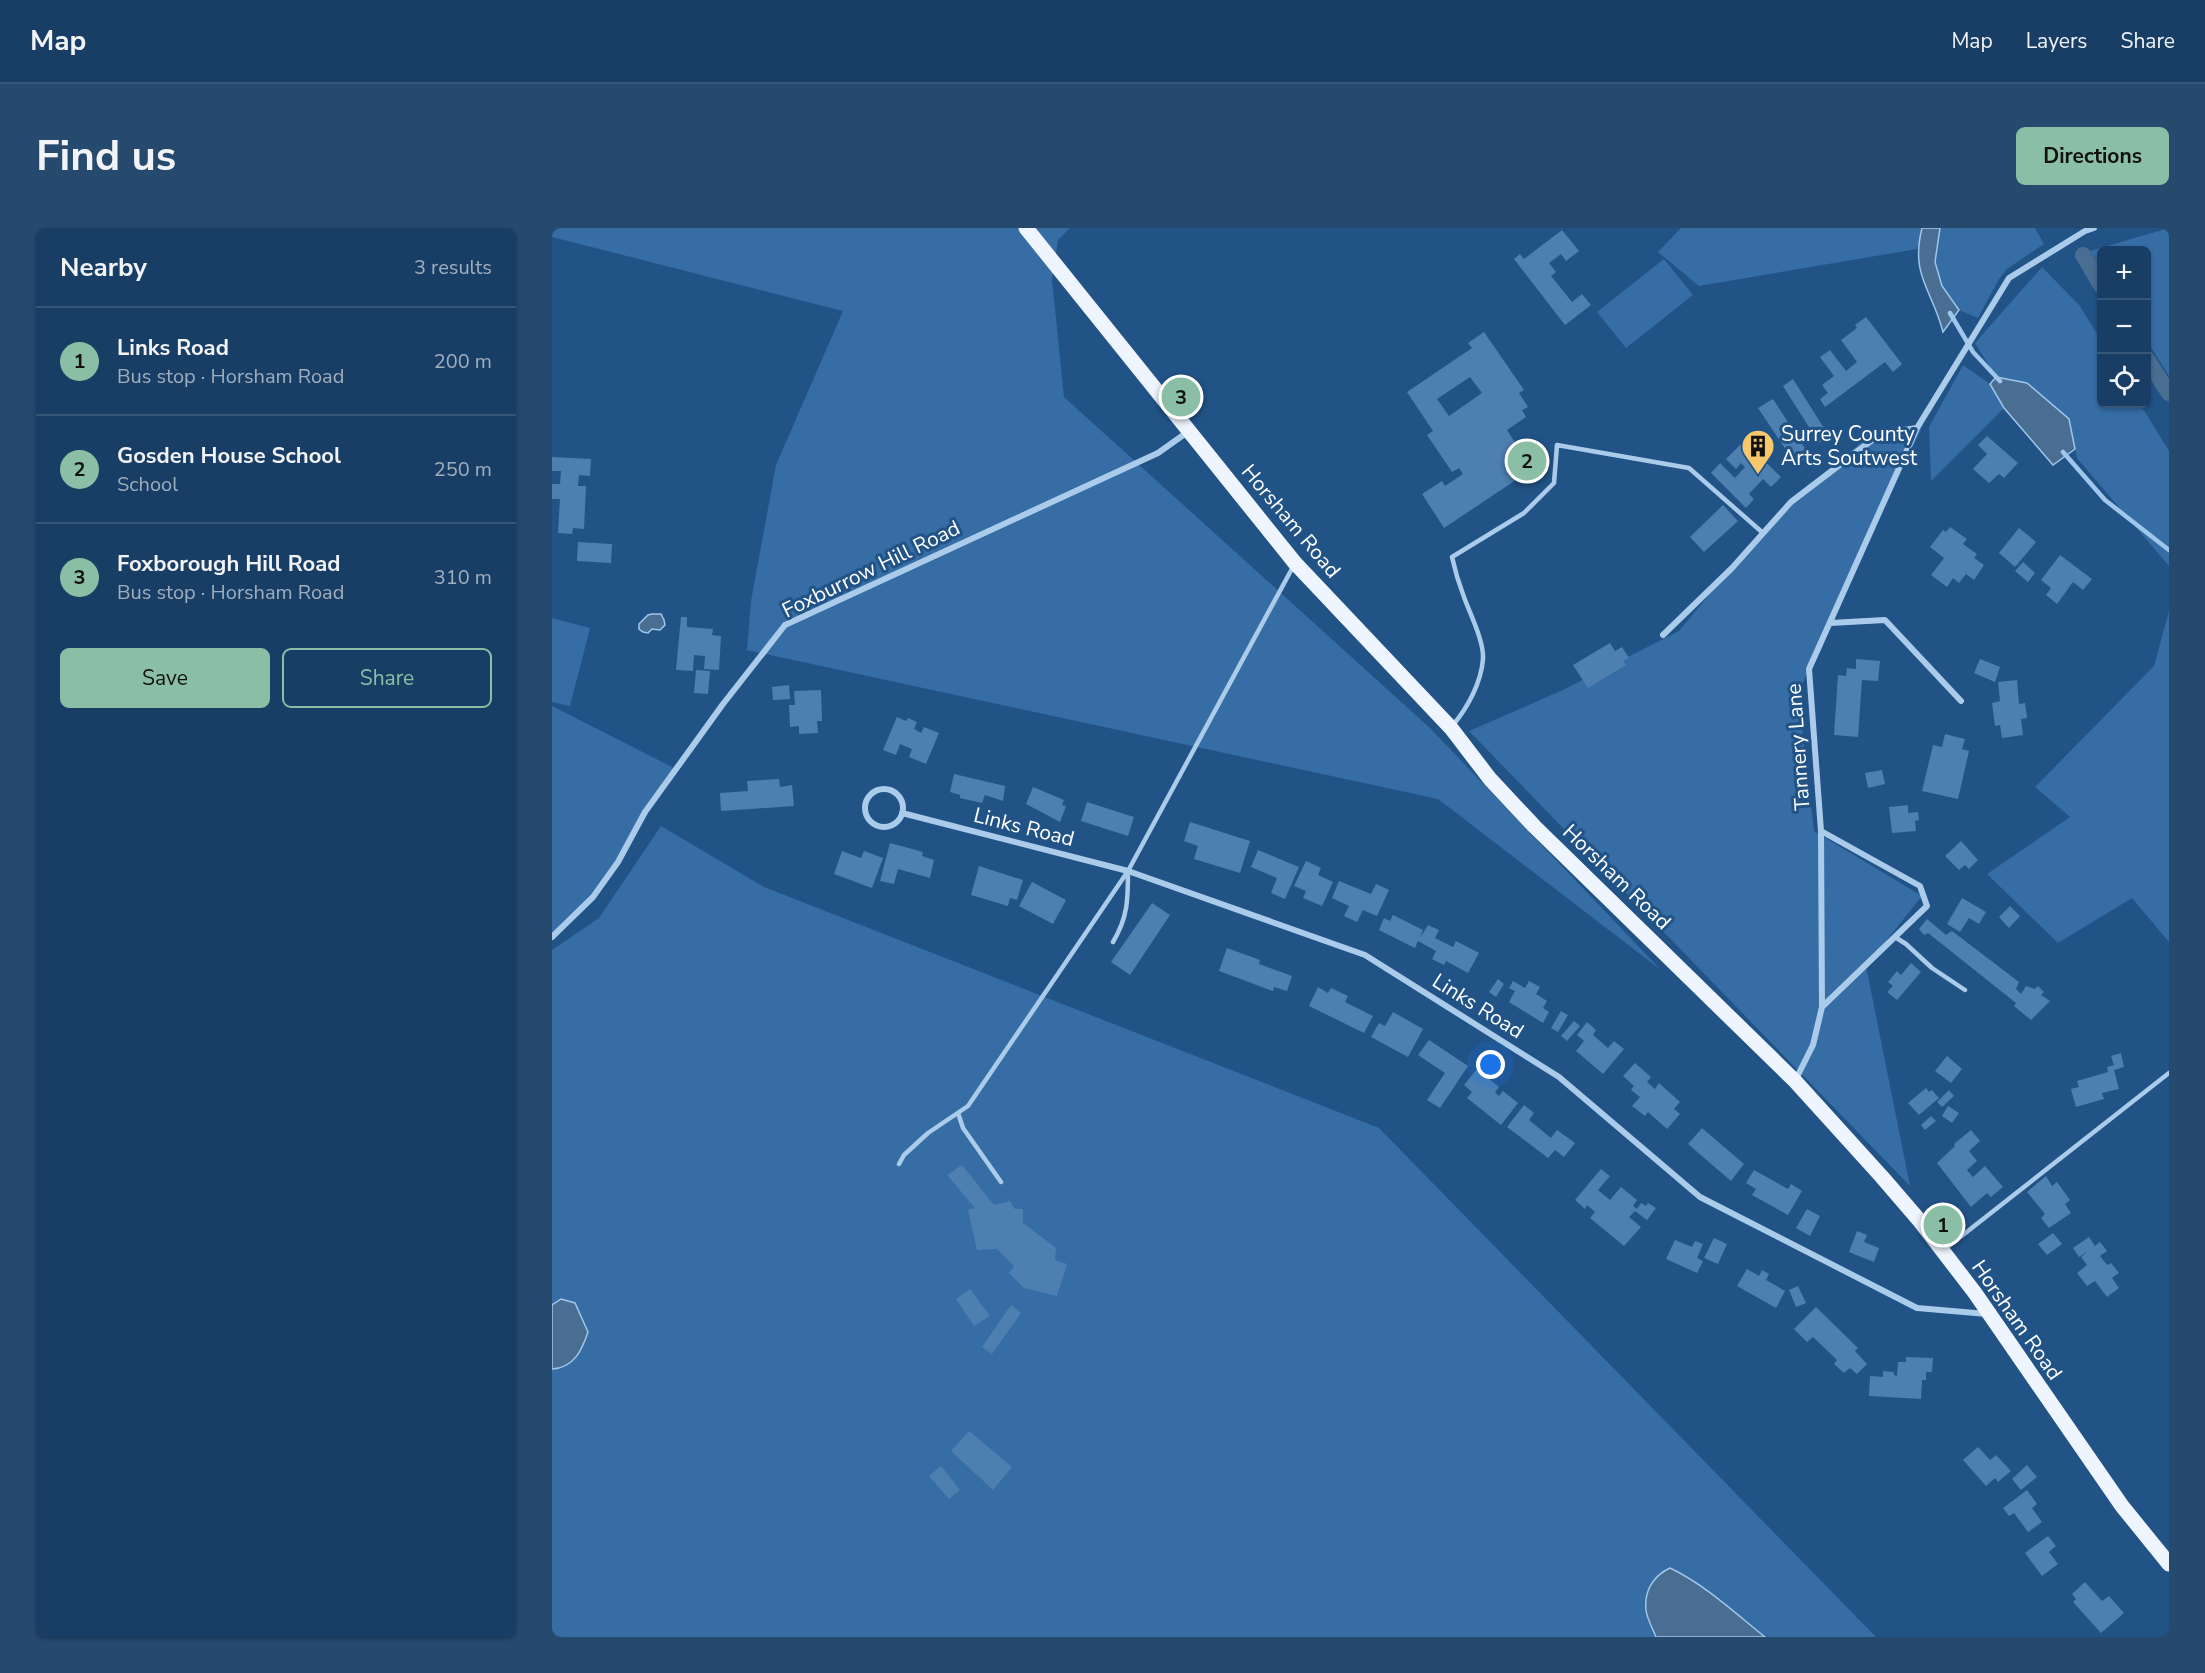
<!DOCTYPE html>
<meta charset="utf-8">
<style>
:root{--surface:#193e65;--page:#26496e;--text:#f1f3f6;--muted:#9faebf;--line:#375779;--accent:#8abfa5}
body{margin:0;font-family:"Nunito Sans",sans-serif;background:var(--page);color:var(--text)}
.controls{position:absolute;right:18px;top:18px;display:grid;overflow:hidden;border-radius:9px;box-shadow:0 2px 4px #0004}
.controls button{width:54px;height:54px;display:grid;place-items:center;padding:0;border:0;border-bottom:2px solid var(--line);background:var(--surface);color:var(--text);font:30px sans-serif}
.you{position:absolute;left:939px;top:837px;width:21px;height:21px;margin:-15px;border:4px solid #fff;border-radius:50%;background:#1a73e8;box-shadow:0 0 0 9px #1a73e833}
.badge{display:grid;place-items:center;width:39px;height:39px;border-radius:50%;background:var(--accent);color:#111;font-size:20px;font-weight:700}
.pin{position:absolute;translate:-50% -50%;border:3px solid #fff;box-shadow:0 2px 6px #0006}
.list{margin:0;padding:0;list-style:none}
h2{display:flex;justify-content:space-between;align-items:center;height:78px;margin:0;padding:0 24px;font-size:26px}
h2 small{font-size:20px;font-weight:400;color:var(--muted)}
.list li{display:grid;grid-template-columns:39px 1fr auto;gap:18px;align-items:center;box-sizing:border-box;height:108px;padding:0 24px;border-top:2px solid var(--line)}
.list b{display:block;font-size:22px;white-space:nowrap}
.list p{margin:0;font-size:20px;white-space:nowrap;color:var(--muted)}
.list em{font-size:20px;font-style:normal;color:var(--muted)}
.actions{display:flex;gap:12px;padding:18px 24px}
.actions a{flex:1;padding:14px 0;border:2px solid var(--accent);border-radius:9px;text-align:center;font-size:21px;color:var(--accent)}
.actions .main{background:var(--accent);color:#111}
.icon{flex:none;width:33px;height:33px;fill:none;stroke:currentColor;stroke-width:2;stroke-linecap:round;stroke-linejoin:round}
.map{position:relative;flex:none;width:1617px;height:1409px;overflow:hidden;border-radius:9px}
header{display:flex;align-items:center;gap:36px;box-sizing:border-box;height:84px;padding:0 30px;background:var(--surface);border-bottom:2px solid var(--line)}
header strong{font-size:28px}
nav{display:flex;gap:33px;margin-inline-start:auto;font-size:21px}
.intro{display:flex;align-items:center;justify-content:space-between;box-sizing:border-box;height:144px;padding:0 36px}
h1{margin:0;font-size:42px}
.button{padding:15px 27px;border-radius:9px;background:var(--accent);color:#111;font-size:21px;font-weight:700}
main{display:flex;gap:36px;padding:0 36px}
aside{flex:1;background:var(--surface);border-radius:9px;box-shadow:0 2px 4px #0004}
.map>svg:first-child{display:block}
</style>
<header>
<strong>Map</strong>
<nav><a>Map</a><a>Layers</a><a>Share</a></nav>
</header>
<div class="intro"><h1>Find us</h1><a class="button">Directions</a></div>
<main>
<aside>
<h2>Nearby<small>3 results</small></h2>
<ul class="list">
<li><span class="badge">1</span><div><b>Links Road</b><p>Bus stop · Horsham Road</p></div><em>200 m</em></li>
<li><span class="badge">2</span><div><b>Gosden House School</b><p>School</p></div><em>250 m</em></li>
<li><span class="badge">3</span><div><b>Foxborough Hill Road</b><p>Bus stop · Horsham Road</p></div><em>310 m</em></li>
</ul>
<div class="actions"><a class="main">Save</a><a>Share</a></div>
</aside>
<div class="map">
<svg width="1617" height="1409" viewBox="0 0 1617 1409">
<rect width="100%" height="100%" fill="#215387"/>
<path fill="#356da4" d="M0 0H518L506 12 500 52 512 169 878 500 1109 742 886 571 195 422 199 373 224 237 291 83 0 9Z
M1129 0H1371L1365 21 1147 58 1106 24Z
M1388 0H1483L1492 16 1455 41 1447 51 1426 90 1407 82 1390 58 1383 34Z
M1617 0V148L1595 113 1594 22H1550L1549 41 1538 23Z
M1112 31 1141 67 1074 120 1045 84Z
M1490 39 1527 77 1549 112 1550 176H1588L1617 223V338L1525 230 1517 191 1475 155 1444 149 1423 115Z
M1411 137 1438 156 1452 180 1379 253 1377 199Z
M1371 197 1246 465 1262 603 1370 668 1314 738 1358 958 917 503 1011 462 1127 403 1221 290 1326 200Z
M1617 383V714L1580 670 1506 715 1435 646 1518 589 1483 559 1602 438Z
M0 390 38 400 18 478 0 474Z
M0 478 124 541 56 648 0 709Z
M109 598 212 659 827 900 1324 1409H0V722L47 690Z"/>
<path fill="#4a6d92" stroke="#9fc6eb" stroke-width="1.5" d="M1370 0H1388L1383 34 1390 58 1407 82 1391 104C1380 61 1358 48 1370 0Z
M1444 149 1475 155 1517 191 1523 221 1501 237 1452 180 1438 156Z
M100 386H109L112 392 113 397 108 402 100 401 96 405 91 404 87 401V396L96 387Z
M9 1071 23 1075 36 1104C30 1122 22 1140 0 1141V1077Z
M1118 1340C1152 1356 1183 1385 1213 1409H1104C1101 1401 1095 1391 1094 1382 1092 1363 1101 1348 1118 1340Z"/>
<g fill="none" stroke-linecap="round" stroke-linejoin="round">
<path stroke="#9fc6eb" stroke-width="4.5" d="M1398 85 1421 124 1448 153
M1511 224 1553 272 1617 322"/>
<path stroke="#4a6d92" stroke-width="16" d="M1531 27 1550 59
M1594 130 1617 165"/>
</g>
<path fill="#4e7fb1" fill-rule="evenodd" d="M1010 2 1027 23 1014 33 1009 26 997 35 1004 44 999 48 1020 74 1030 66 1039 77 1013 97 962 31 968 26 972 31Z
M1314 89 1350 136 1341 144 1333 134 1273 179 1268 171 1276 165 1270 157 1282 148 1268 129 1278 122 1294 143 1305 134 1289 112 1305 100 1303 97Z
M932 104 972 162 967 165 976 179 970 182 974 189 955 202 971 227 979 222 988 236 892 300 870 266 890 253 893 258 911 246 907 240 900 244 875 207 881 203 855 164 920 120 916 115ZM918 149 930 165 897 188 885 171Z
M1241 151 1277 208 1267 215 1231 158Z
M1221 171 1258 228 1244 237 1206 180Z
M1435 208 1466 235 1452 250 1447 246 1437 255 1421 241 1435 226 1426 217Z
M1192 213 1229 249 1219 259 1211 251 1197 266 1202 271 1194 280 1159 245 1168 235 1183 250 1193 239 1189 235 1184 241 1174 231Z
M0 229 39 231 38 248 27 247 26 258H34L32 301 21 300 20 306 6 305 8 271H0V256H8L9 243H0Z
M1171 277 1186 293 1152 324 1138 309Z
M1398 299 1415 311 1411 316 1425 326 1422 330 1432 337 1422 352 1414 346 1407 355 1401 350 1395 359 1379 347 1392 330 1378 319 1391 302 1394 304Z
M1467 300 1484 314 1463 339 1447 325Z
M26 314 60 316 59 335 25 333Z
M1508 327 1540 351 1531 362 1521 354 1505 376 1494 367 1499 360 1489 352Z
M1471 334 1483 345 1476 354 1463 343Z
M129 389H135V399L161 401 160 407 169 408 167 442 152 441 153 428 142 427 141 443 124 442Z
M1058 415 1063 423 1070 419 1077 430 1071 433 1074 437 1036 460 1021 437Z
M1304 431 1328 433 1326 453 1310 452 1306 509 1282 507 1286 447 1294 448 1295 440 1304 441Z
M1428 431 1448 439 1443 454 1422 445Z
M144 442 158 443 156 466 142 465Z
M1465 452 1467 476 1473 475 1475 490 1469 491 1471 507 1450 510 1448 497 1443 498 1440 475 1448 473 1446 454Z
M237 457 238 471 221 472 220 459Z
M269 462 270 493H265L266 505 247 506V498L238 499 237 477H243L242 463Z
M345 489 354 493 356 490 365 494 362 501 369 505 372 499 387 505 374 536 357 529 360 521 348 516 344 527 331 522Z
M1393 506 1413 511 1410 521 1417 523 1406 571 1370 563 1381 517 1390 519Z
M1330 542 1333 556 1316 560 1313 545Z
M402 546 453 558 451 573 433 567 430 575 408 570V567L398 564Z
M227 551 228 559 240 557 242 578 169 583 168 565 196 563 195 553Z
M481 559 512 572 510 577 514 578 508 594 474 576Z
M535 574 582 589 576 608 529 593Z
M1356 577V585L1366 584 1367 592 1363 593 1364 603 1340 605 1337 579Z
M638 594 698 613 688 645 642 631 646 618 632 613Z
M1409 613 1426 632 1417 641 1413 637 1407 642 1393 628Z
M338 615 371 624 370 628 382 632 378 650 346 641 342 656 328 653Z
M706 622 747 639 733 671 719 665 725 650 699 639Z
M290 623 309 630 312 623 331 630 320 660 282 646Z
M754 633 769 640 766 647 781 654 770 678 751 670 754 663 742 658Z
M427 638 471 652 465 672 458 670 456 678 419 667Z
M787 653 819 666 824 656 837 662 825 688 811 682 805 694 792 688 797 678 780 670Z
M480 654 514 672 501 696 467 678Z
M1410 670 1434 684 1427 696 1417 690 1408 704 1395 696Z
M600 675 618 687 578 747 559 734Z
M1458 678 1468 688 1457 700 1447 689Z
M841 687 871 702 868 710 876 697 887 702 883 710 901 719 904 713 927 725 916 745 894 733 892 737 880 731 884 723 866 713 863 720 827 702 832 690 838 693Z
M1375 691 1394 707 1400 703 1467 754 1464 761 1469 766 1474 758 1483 761 1486 758 1492 764 1489 767 1498 773 1479 792 1462 778 1464 775 1376 705 1372 707 1367 701Z
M675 720 708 732 707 736 740 748 735 763 722 759 721 763 667 743Z
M1359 735 1369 744 1345 772 1335 764 1341 758 1336 754 1345 743 1349 747Z
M946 751 952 756 944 769 937 764Z
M961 753 973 760 977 753 988 759 984 766 995 773 991 780 997 784 991 795 957 774 963 763 957 760Z
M766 759 776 765 779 760 796 768 793 774 821 788 812 805 757 778Z
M1009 783 1016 787 1006 804 999 800Z
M841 784 871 801 856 829 819 809 827 795 833 798Z
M1022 793 1028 798 1015 813 1009 808Z
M1035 794 1044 802 1041 807 1056 820 1062 813 1072 821 1051 846 1024 823 1032 813 1025 807Z
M877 812 916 838 888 880 875 872 893 845 866 827Z
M1569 825 1572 839 1562 842 1567 861 1550 865 1552 871 1524 879 1519 861 1527 859 1525 853 1556 844 1555 839 1562 837 1559 828Z
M1395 828 1410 841 1399 855 1383 843Z
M1083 835 1099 849 1095 854 1103 861 1107 855 1128 874 1122 881 1128 886 1115 901 1096 884 1093 888 1080 878 1088 869 1079 862 1082 858 1071 848Z
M925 841 947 859 943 864 947 868 951 863 966 875 949 897 915 870 920 864 912 857Z
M1374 860 1377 864 1380 862 1387 870 1367 887 1356 875Z
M1397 862 1402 868 1390 879 1385 874Z
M972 877 982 885 977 892 999 910 1005 902 1023 915 1012 929 1003 922 996 930 955 899Z
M1396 878 1407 885 1400 895 1390 888Z
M1379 888 1384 893 1373 902 1369 897Z
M1150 900 1192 936 1179 953 1136 916Z
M1419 902 1428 913 1417 923 1425 933 1415 942 1421 949 1433 938 1451 959 1439 969 1435 965 1419 979 1385 935 1403 918 1402 916Z
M410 937 442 977 458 973 463 981H471V995L504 1020 503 1032 515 1036 505 1068 472 1060 457 1045 462 1038 445 1021 425 1022 416 982 423 980 395 947Z
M1049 941 1058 948 1046 962 1058 972 1069 959 1085 972 1081 978 1085 981 1089 975 1094 978 1096 975 1104 980 1095 992 1083 983 1077 989 1089 999 1072 1018 1038 990 1043 984 1035 977 1033 981 1023 972Z
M1202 942 1236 961 1239 956 1250 963 1236 987 1200 967 1204 961 1194 955Z
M1494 948 1500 958 1505 954 1518 972 1513 976 1519 985 1497 1000 1489 990 1493 986 1475 964Z
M1255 981 1268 988 1258 1008 1244 1000Z
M1305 1003 1315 1007 1312 1014 1327 1020 1322 1034 1297 1024Z
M1501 1005 1510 1016 1495 1027 1486 1016Z
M1537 1009 1543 1018 1548 1014 1555 1023 1548 1028 1555 1037 1559 1035 1567 1045 1560 1050 1567 1060 1555 1069 1543 1053 1535 1058 1525 1045 1535 1037 1529 1029 1536 1023 1527 1029 1521 1020Z
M1162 1010 1175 1016 1166 1036 1152 1030Z
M1123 1012 1140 1019 1143 1013 1151 1016 1145 1030 1151 1033 1145 1045 1114 1031Z
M1195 1041 1207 1048 1210 1042 1217 1046 1214 1052 1233 1063 1224 1080 1185 1058Z
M1246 1058 1254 1075 1244 1079 1237 1062Z
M418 1061 438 1088 422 1098 404 1071Z
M459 1077 469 1085 440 1126 430 1119Z
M1264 1079 1306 1120 1303 1123 1315 1136 1305 1146 1298 1140 1292 1145 1282 1136 1285 1132 1261 1109 1255 1114 1242 1101Z
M1354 1129 1381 1130 1380 1144H1374V1152H1370L1369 1171 1317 1168 1318 1148 1331 1149V1143L1342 1144V1147L1345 1148 1346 1134H1354Z
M417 1203 460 1239 441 1262 399 1223Z
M1426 1219 1438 1232 1444 1227 1459 1243 1446 1254 1443 1250 1434 1258 1411 1232Z
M1475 1237 1485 1249 1469 1262 1460 1251Z
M389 1238 408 1262 397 1271 377 1248Z
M1475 1262 1485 1276 1480 1280 1490 1294 1476 1304 1462 1285 1457 1288 1451 1280Z
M1496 1308 1504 1318 1497 1324 1506 1336 1490 1348 1473 1325Z
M1533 1354 1550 1373 1557 1368 1572 1385 1549 1405 1521 1374 1524 1371 1520 1366Z"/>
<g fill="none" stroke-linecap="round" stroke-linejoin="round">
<path stroke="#abcbea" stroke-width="4.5" d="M901 497C916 479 929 455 931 431 932 413 918 386 912 369 907 356 903 343 900 329L972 285 1002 255 1005 217 1137 240 1211 305
M1343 709 1354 716 1380 740 1413 762
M561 714C576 689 576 671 576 643
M406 885 411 900 449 954
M347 936 352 927 376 905 416 878 576 643 742 337
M1393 1021 1617 845"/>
<path stroke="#abcbea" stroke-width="6" d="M1278 395 1333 392 1409 473
M1111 407 1180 340 1239 274 1328 206 1365 200
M313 580a19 19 0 1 1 38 0a19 19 0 1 1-38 0Z
M350 585 576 643 813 727 1007 849 1148 969 1365 1080 1435 1086
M1269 603 1368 658 1375 678 1270 779
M0 709 41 669 66 634 93 584 171 476 233 397 606 225 637 203
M1243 853 1261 817 1270 779 1269 603 1257 441 1365 200 1457 50 1533 3 1542 0"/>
<path stroke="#eff5fe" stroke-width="15" d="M474 0 743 335 899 500 938 551 982 598 1243 853 1330 949 1367 992 1423 1065 1570 1278 1617 1336"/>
</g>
<defs>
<symbol id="building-pin" viewBox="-11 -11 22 30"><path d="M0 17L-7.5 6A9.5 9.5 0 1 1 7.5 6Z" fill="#f7c76c" stroke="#215387"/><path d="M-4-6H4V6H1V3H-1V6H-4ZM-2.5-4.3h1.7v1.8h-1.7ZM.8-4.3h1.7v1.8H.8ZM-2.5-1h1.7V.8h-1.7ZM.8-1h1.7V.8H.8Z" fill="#111"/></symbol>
</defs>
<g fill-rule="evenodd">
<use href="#building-pin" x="1187" y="199" width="38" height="52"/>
</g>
<g text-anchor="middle" stroke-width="6" stroke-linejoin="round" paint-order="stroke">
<g font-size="21" fill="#fff" stroke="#215387" text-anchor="start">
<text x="1229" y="213">Surrey County<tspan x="1229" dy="24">Arts Soutwest</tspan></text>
</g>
<g font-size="21" fill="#fff" stroke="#215387">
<text transform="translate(739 293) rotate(50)" y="7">Horsham Road</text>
<text transform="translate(319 341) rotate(-26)" y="7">Foxburrow Hill Road</text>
<text transform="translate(1246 519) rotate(-94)" y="7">Tannery Lane</text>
<text transform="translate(472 599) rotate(14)" y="7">Links Road</text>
<text transform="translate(1065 649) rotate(44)" y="7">Horsham Road</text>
<text transform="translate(926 778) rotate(32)" y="7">Links Road</text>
<text transform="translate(1465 1092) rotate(55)" y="7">Horsham Road</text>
</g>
</g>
</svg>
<div class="controls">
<button>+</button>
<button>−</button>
<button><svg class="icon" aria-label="locate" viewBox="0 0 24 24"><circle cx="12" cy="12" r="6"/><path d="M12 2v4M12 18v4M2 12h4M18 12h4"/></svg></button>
</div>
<div class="you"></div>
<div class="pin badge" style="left:1391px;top:997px">1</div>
<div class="pin badge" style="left:975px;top:233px">2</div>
<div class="pin badge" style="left:629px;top:169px">3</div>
</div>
</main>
